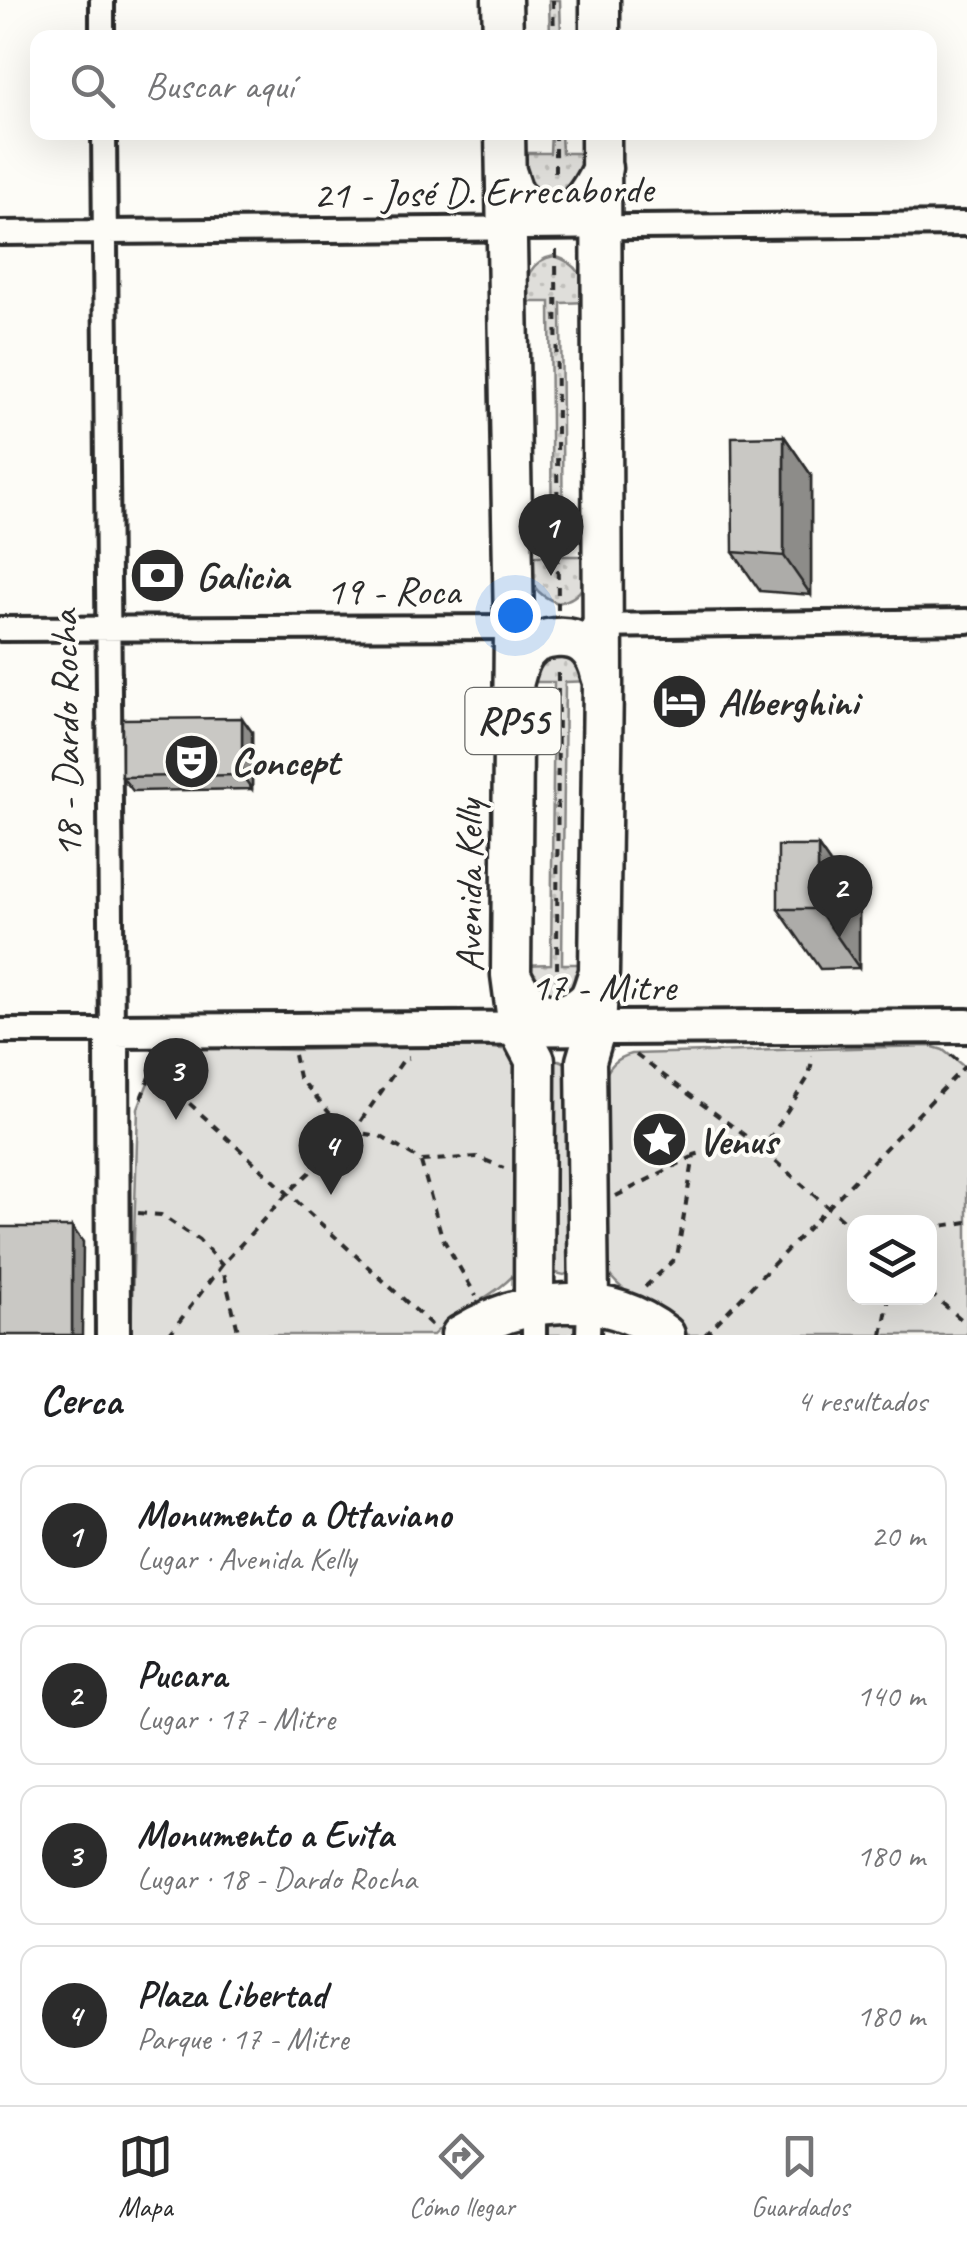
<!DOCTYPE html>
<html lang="es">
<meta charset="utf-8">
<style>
:root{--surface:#fff;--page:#f6f6f6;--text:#202124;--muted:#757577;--line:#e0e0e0;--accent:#2b2b2b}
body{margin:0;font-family:Caveat,sans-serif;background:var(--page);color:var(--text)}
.controls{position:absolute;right:30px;bottom:30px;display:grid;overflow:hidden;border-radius:20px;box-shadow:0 10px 40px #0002}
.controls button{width:90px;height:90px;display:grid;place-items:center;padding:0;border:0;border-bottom:2px solid var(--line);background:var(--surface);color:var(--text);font:50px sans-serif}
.you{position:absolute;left:515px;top:615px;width:35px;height:35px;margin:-25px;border:8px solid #fff;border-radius:50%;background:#1a73e8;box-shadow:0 0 0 15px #1a73e833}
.badge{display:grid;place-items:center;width:65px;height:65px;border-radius:50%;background:var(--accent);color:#fff;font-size:32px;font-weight:700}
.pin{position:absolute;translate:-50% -82px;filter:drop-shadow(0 2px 5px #0008)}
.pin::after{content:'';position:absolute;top:52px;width:35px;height:30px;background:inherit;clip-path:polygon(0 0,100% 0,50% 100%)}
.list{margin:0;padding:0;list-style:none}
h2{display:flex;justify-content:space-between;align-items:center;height:130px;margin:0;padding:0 40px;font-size:42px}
h2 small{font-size:32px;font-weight:400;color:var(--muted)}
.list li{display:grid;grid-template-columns:65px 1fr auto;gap:30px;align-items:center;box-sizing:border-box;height:140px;margin:0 20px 20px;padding:0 20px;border:2px solid var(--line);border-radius:20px}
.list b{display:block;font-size:38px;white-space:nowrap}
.list p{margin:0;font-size:32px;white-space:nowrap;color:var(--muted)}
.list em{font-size:32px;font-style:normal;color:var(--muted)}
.icon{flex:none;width:55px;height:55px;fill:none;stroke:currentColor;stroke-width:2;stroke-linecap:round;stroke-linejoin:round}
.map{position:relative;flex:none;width:967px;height:1335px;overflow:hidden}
.search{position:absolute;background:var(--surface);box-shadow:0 10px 40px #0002;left:30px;right:30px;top:30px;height:110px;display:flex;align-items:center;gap:25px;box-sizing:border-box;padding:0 35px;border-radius:20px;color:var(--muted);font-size:38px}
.sheet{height:770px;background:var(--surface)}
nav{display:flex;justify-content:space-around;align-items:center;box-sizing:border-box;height:140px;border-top:2px solid var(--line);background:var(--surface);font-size:28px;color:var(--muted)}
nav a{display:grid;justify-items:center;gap:5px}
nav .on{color:var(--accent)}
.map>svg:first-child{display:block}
</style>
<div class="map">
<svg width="967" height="1335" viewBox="0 0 967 1335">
<defs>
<pattern id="grass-dots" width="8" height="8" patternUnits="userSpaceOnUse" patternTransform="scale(2.5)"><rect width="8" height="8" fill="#dfdeda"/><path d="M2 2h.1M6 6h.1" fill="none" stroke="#c0bfbb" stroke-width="1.8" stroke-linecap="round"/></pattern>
</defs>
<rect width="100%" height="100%" fill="#fdfcf7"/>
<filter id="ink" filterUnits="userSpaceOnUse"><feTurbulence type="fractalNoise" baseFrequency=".01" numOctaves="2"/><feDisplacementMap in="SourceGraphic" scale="20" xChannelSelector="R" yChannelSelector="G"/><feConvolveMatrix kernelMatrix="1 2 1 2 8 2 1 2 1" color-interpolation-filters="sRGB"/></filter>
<g filter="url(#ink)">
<path fill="url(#grass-dots)" stroke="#858482" stroke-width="2.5" d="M549 0H560L561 37H550Z
M551 133H561L562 153H589L578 190 546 195 527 179 523 153H550Z
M554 256C580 264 584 277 588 302L561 303 563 556H590C587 581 585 597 558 603 533 594 529 581 525 556H552L550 302H523C523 280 531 260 554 256Z
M558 636 592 681 565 682 562 964H589L590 978 557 1011 524 965 551 964 554 682H527Z"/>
<path fill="#dfdeda" stroke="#858482" stroke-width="2.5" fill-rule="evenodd" d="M473 1046 511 1050 523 1062 522 1265C500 1296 460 1307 433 1335H131L138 1108 153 1070 183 1052 205 1048 293 1050Z
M930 1046 943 1050 967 1069V1335H688C662 1312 628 1300 607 1272L603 1081C609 1066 616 1058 632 1054ZM854 1222H930V1298H854Z
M559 1060 569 1064 574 1270 564 1275 552 1272 553 1061Z
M546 1321 579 1322 577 1335H548Z"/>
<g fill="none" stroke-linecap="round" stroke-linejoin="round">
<defs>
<path id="street" d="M102 0V38
M0 233 967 224
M593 626 967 621
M0 629 526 627
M0 1031H112L104 132
M534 1305V1335
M588 1335 589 1304"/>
<path id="secondary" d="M113 1335 112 1031 967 1026"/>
<path id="primary" d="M502 0 503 38
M600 0V38
M505 132 514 627 511 975 518 1028 535 1060 534 1305
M506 171 514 195 530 211C575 216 583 207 602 168
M514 681C518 667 521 654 533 645 538 641 542 641 548 639 579 633 595 648 601 676
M512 977C524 1002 539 1020 569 1012 576 1009 584 1005 589 998 593 992 595 982 598 975
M589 1304 586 1061 596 1027 599 971 603 683 601 132
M461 1335C522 1297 605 1288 665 1335"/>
</defs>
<use href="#street" stroke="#2b2b2b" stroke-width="30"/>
<use href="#secondary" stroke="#2b2b2b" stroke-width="40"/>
<use href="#primary" stroke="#2b2b2b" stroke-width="45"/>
<path stroke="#2b2b2b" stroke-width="4" stroke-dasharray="8 8" stroke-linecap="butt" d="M553 0 554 38
M555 132V180
M556 250 558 610
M557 985 558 670
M294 1055 299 1077 332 1116 353 1132 380 1136 421 1161 477 1157 504 1168
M636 1055 751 1140 854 1230
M951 1055 967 1069
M154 1071 435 1328
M141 1098 153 1070 170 1060
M421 1162 442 1237 476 1296
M616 1196 692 1157
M138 1213 161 1215 199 1240 222 1265 239 1335
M930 1232 935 1227 967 1222
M645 1287 677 1257 694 1155 751 1140H769L809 1076 813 1056
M930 1293 967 1324
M169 1335 222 1265 288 1193 353 1132 404 1059 409 1058
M705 1335 965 1066
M882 1335 889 1298"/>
<use href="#street" stroke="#fdfcf7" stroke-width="22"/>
<use href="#secondary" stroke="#fdfcf7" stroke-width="32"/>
<use href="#primary" stroke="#fdfcf7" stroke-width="38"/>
</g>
<path fill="#adaca9" stroke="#2b2b2b" stroke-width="2.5" d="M784 436 811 475V595L760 591 733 552Z
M252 732V789L133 791 122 777Z
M818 846 859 905V968L820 969 778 909Z"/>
<path fill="#8d8c89" stroke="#2b2b2b" stroke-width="2.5" d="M784 436 811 475V595L784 556Z
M242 718 252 732V789L242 775Z
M818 846 859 905V968L818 909Z
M72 1227 83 1242 82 1335H72Z"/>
<path fill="#c9c8c4" stroke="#2b2b2b" stroke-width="2.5" d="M784 436V556L733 552 732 437Z
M242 718V775L122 777V719Z
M778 846H818V909H778Z
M0 1227H72V1335H0Z"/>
</g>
<defs>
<symbol id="bank-disc" viewBox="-11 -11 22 22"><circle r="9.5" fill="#2b2b2b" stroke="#fdfcf7"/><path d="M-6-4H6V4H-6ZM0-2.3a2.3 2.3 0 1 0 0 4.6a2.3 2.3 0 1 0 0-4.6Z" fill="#fff"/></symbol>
<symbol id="hotel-disc" viewBox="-11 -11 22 22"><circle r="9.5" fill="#2b2b2b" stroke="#fdfcf7"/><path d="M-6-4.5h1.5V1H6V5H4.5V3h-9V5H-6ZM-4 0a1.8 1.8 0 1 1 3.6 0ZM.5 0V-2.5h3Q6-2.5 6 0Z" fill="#fff"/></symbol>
<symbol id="theatre-disc" viewBox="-11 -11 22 22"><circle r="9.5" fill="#2b2b2b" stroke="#fdfcf7"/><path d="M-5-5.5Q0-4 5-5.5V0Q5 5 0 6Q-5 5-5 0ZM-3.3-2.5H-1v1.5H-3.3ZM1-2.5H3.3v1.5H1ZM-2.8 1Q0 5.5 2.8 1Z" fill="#fff"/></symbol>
<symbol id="sight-disc" viewBox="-11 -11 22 22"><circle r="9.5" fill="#2b2b2b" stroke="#fdfcf7"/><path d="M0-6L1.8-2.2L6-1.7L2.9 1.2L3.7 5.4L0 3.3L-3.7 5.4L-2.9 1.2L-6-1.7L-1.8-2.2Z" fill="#fff"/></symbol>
</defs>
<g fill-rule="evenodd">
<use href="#bank-disc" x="126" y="544" width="63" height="63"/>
<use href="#hotel-disc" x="648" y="670" width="63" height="63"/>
<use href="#theatre-disc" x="160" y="730" width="63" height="63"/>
<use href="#sight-disc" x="628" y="1108" width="63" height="63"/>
</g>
<g text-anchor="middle" stroke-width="8" stroke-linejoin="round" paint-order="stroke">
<rect fill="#fdfcf7" stroke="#6a6a68" stroke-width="2.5" x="465.5" y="688" width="95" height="66" rx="8"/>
<g font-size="38" font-weight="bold" fill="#2b2b2b">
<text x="513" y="734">RP55</text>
</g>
<g font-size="40" fill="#2b2b2b" stroke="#fdfcf7">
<text transform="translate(483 191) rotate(-1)" y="14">21 - José D. Errecaborde</text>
<text x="393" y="604">19 - Roca</text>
<text transform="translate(65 734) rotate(-91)" y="14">18 - Dardo Rocha</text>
<text transform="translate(468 886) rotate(-90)" y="14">Avenida Kelly</text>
<text x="603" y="1000">17 - Mitre</text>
</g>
<g font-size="40" font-weight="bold" fill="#2b2b2b" stroke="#fdfcf7" text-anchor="start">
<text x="196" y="589">Galicia</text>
<text x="718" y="715">Alberghini</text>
<text x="231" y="775">Concept</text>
<text x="698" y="1154">Venus</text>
</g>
</g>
</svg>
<div class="controls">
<button><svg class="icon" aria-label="layers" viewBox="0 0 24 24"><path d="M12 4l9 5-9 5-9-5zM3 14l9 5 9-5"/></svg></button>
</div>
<div class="you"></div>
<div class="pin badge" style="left:551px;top:576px">1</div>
<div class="pin badge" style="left:840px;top:937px">2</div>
<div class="pin badge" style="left:176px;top:1120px">3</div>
<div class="pin badge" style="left:331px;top:1195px">4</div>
<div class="search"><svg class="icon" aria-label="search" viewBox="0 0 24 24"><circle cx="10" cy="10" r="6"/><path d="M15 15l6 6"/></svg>Buscar aquí</div>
</div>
<section class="sheet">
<h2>Cerca<small>4 resultados</small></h2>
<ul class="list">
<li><span class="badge">1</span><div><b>Monumento a Ottaviano</b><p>Lugar · Avenida Kelly</p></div><em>20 m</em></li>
<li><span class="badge">2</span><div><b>Pucara</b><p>Lugar · 17 - Mitre</p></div><em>140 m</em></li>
<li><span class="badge">3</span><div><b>Monumento a Evita</b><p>Lugar · 18 - Dardo Rocha</p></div><em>180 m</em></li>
<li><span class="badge">4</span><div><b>Plaza Libertad</b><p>Parque · 17 - Mitre</p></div><em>180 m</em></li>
</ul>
</section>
<nav>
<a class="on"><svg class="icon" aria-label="map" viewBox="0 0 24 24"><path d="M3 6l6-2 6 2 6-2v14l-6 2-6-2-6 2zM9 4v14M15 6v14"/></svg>Mapa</a>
<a><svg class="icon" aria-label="directions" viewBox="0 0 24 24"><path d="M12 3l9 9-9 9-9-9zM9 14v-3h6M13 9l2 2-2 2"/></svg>Cómo llegar</a>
<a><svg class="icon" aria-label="saved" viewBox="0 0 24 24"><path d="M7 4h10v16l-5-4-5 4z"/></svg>Guardados</a>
</nav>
